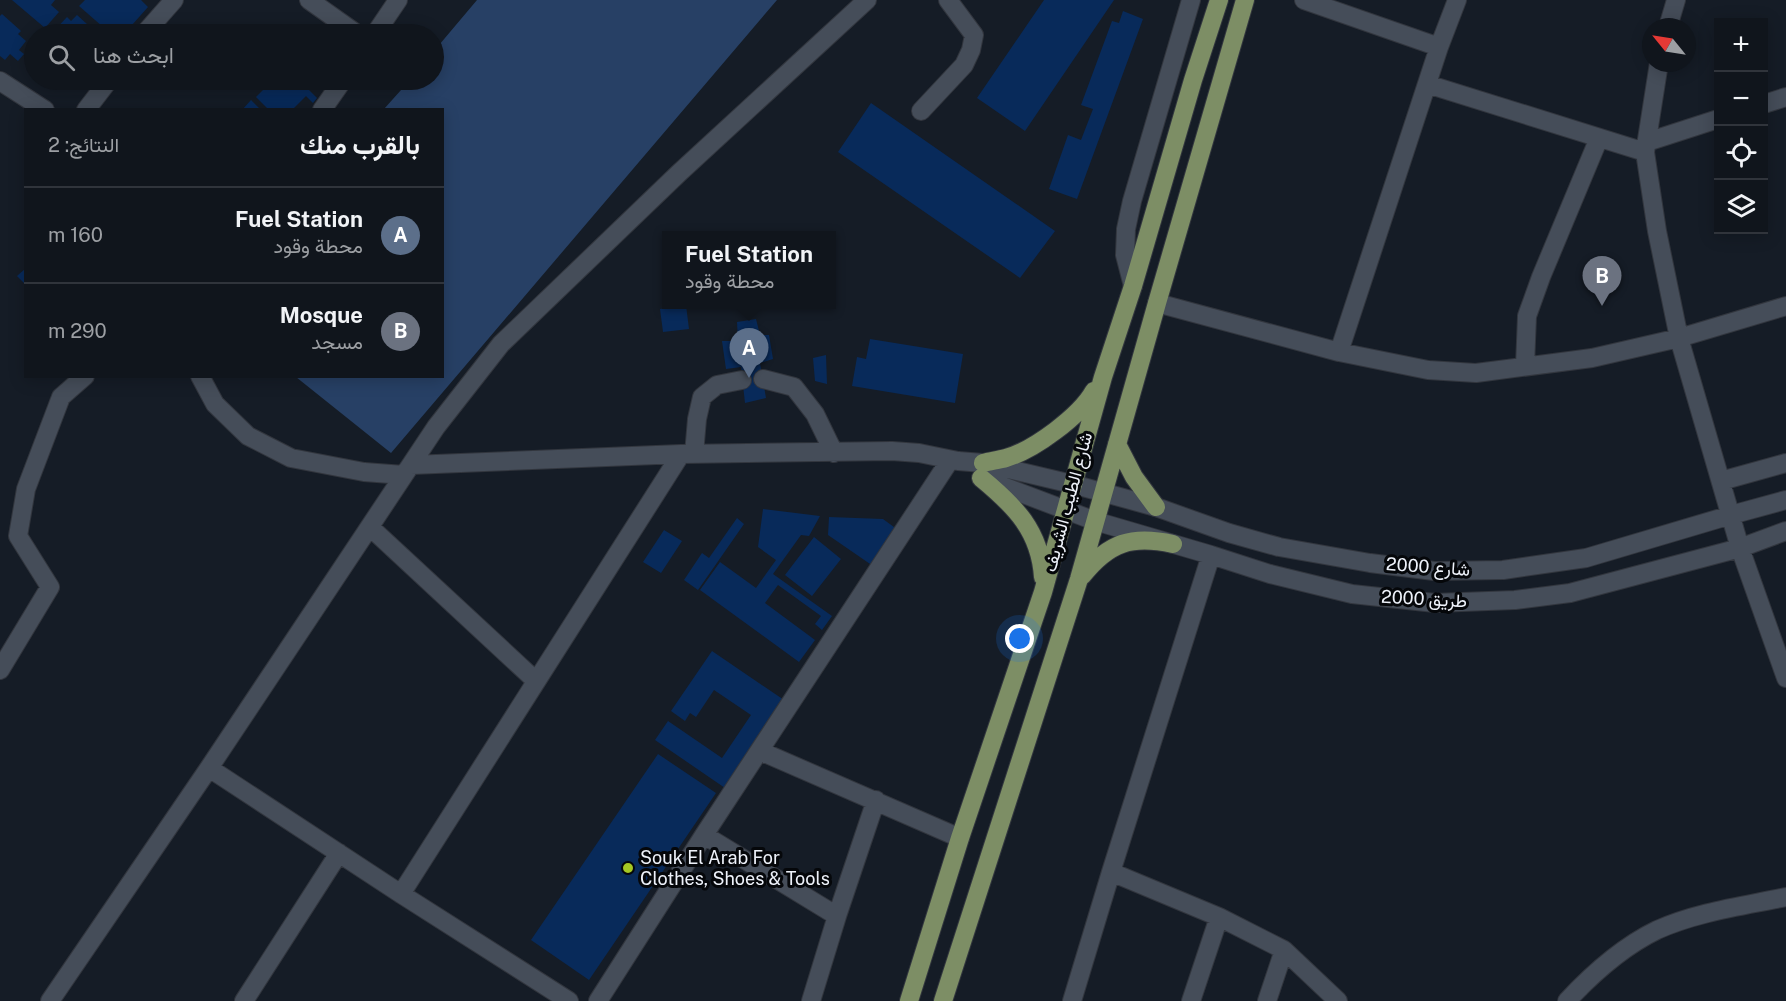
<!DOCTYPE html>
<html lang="ar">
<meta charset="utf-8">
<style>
:root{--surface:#10151c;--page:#191e25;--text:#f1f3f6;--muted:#9c9fa3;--line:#30343b;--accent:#a5c823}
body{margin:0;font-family:"Public Sans",Vazirmatn,sans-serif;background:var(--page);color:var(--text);direction:rtl}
.controls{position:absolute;right:18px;top:18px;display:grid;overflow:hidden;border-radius:0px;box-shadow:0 3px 15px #0003}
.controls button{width:54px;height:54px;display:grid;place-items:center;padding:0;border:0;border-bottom:2px solid var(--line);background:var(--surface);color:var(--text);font:30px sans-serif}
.compass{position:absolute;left:1642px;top:18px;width:54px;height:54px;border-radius:50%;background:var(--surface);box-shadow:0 3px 15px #0003;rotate:300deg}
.you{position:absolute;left:1020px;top:639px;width:21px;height:21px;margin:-15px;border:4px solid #fff;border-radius:50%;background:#1a73e8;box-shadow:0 0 0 9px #1a73e833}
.badge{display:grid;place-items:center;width:39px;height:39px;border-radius:50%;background:var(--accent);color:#fff;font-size:20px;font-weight:700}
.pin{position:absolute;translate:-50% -50px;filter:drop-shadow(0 2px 3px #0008)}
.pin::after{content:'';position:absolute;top:32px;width:21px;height:18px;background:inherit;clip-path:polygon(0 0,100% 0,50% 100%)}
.popup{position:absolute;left:662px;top:231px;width:174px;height:78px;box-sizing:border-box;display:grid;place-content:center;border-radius:0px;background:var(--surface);filter:drop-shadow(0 2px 4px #0005);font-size:20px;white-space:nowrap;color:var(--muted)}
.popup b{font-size:22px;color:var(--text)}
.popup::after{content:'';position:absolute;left:50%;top:100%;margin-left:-12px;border:12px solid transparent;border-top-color:var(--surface)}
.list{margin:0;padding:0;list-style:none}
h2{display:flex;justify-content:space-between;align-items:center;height:78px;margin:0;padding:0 24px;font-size:26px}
h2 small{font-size:20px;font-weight:400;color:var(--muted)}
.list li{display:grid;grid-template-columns:39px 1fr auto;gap:18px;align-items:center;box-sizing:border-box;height:96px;padding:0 24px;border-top:2px solid var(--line)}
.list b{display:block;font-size:22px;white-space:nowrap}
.list p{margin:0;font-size:20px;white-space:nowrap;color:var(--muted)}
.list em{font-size:20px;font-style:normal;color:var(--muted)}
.icon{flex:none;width:33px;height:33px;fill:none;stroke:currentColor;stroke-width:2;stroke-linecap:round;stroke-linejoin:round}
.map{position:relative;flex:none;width:1786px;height:1001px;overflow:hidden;direction:ltr}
.search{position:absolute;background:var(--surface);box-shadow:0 3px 15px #0003;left:24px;top:24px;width:420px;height:66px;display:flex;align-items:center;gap:15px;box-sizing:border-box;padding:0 21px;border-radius:33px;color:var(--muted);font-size:22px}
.panel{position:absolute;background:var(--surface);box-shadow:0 3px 15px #0003;left:24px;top:108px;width:420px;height:270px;border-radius:0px;direction:rtl}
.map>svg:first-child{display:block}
</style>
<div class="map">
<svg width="1786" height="1001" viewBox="0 0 1786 1001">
<rect width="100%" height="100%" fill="#151c26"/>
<path fill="#274065" d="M477 0H777L391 453 296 377 442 376V110L384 109 410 80H434V51Z"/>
<path fill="#082a5a" d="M12 0H55L51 5 59 12 45 28Z
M85 0H141L148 7 124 34H103L99 31 103 27 79 6Z
M1044 0H1114L1025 131 977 98Z
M1123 11 1143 19 1077 199 1049 189 1068 135 1081 140 1093 109 1081 105 1112 21 1119 23Z
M2 14 21 31 18 34 26 41 19 50 24 54 18 61 10 54 5 60 0 56V16Z
M77 15 98 34H51L67 17 71 21Z
M237 26 246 34H230Z
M273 80H299L317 98 313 103 306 96 292 110H269L256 97Z
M308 80H325L317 88Z
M251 100 261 110H242Z
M871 103 1055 231 1020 278 838 152Z
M26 268V285L17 276Z
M686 305 689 329 663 332 660 309Z
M756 319 760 335H769L773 359 760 363 766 398 745 403 741 367 726 369 722 341H738L737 322Z
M870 339 963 354 955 403 852 386 857 357 866 359Z
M826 355 827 384 815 381 813 358Z
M763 509 820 516 809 536 801 535 773 574 832 616 822 630 815 624 821 616 778 585 765 603 815 640 799 662 700 590 720 562 756 588 776 560 758 547Z
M829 517 883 519 898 530 873 566 828 535Z
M737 518 744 524 698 590 684 580 702 553 709 558Z
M664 530 682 541 661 573 643 562Z
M814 537 841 559 812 596 785 575Z
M712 651 784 700 725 788 655 740 668 721 722 758 751 715 714 690 696 717 690 713 685 721 671 711Z
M658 754 716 793 589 980 531 940Z"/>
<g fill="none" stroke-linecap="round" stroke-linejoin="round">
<defs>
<path id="minor" d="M309 0 357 34
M1304 0 1439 47
M1668 27 1676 0
M144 34 174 0
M375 34 398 0
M1659 63 1645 152 1657 231 1679 338 1740 548 1786 678
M0 81 45 110
M1427 84 1645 152
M1764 104 1786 97
M86 110 109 80
M322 110 343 80
M921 111 964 65 971 50 974 35 948 0
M1647 142 1718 119
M1133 286 1125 255 1126 229 1132 201 1191 0
M1157 303 1339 352 1428 370 1476 373 1592 358 1679 338 1786 306
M1339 352 1439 47 1457 0
M1525 366 1527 316 1541 277 1599 138
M200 376 215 404 248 436 291 458 364 472 404 475
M763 379 794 387 815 414 834 453
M694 454 697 419 702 397 717 385 742 380
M411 465 681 454 892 451 919 453 958 461 983 463 1072 484 1156 507 1229 533 1279 547 1370 563 1434 571 1503 570 1586 558 1731 515 1786 500
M984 479 1095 521 1211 555 1270 574 1352 594 1435 603 1515 600 1570 593 1740 548 1786 531
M1721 481 1786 463
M370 527 536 681
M0 670 50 587 18 536 26 489 61 397 85 376
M760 751 960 838
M209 768 401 894 569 1001
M704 835 837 916
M1111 872 1219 917 1191 1001
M401 894 681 454
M1219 917 1284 950 1267 1001
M1284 950 1338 1001
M50 1001 209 768 436 427 501 344 679 173 867 0
M244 1001 339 853
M598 1001 704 835 950 460
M811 1001 837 916 876 800
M1072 1001 1111 872 1211 555
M1567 1001C1593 973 1622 947 1657 930 1697 912 1743 906 1786 897"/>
<path id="major" d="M1117 444 1134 477 1156 507
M983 463C991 461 999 460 1006 458 1034 450 1080 416 1094 391
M981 478C1015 506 1040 531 1043 577
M1082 576C1109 542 1132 535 1173 544
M909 1001 960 838 1043 592 1103 377 1133 286 1193 80 1219 0
M943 1001 1079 579 1157 303 1245 0"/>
</defs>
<use href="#minor" stroke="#32363e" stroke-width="20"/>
<use href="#major" stroke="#32363e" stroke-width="20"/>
<use href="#minor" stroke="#454d59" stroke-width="18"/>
<use href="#major" stroke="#7d8e65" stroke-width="18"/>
</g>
<circle fill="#a5c823" stroke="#05070a" stroke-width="2" cx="628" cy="868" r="6"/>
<g text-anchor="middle" stroke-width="6" stroke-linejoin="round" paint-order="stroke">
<g font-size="18" fill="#eef2fa" stroke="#05070a">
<text transform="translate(1068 502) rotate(-75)" y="6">شارع الطيب الشريف</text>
<text transform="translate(1428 567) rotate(4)" y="6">شارع 2000</text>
<text transform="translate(1424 599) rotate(3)" y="6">طريق 2000</text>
</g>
<g font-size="18" fill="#eef2fa" stroke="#05070a" text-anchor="start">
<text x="640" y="864">Souk El Arab For<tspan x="640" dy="21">Clothes, Shoes &amp; Tools</tspan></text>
</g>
</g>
</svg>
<div class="controls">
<button>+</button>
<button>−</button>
<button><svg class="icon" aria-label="locate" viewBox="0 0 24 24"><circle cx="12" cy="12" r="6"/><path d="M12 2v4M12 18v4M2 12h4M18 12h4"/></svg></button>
<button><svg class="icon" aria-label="layers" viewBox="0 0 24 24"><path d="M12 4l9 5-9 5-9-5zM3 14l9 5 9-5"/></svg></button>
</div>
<svg class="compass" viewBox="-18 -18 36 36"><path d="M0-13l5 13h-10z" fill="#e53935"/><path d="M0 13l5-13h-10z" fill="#9c9fa3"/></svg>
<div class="you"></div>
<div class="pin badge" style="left:749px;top:378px;background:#5c6f8a">A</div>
<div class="popup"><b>Fuel Station</b>محطة وقود</div>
<div class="pin badge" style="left:1602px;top:306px;background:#6b7280">B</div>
<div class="search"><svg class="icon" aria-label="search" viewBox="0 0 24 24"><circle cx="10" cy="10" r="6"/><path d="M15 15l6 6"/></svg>ابحث هنا</div>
<section class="panel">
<h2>بالقرب منك<small>النتائج: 2</small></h2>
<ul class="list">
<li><span class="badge" style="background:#5c6f8a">A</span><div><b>Fuel Station</b><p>محطة وقود</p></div><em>160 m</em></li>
<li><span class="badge" style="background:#6b7280">B</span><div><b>Mosque</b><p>مسجد</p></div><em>290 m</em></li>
</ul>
</section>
</div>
